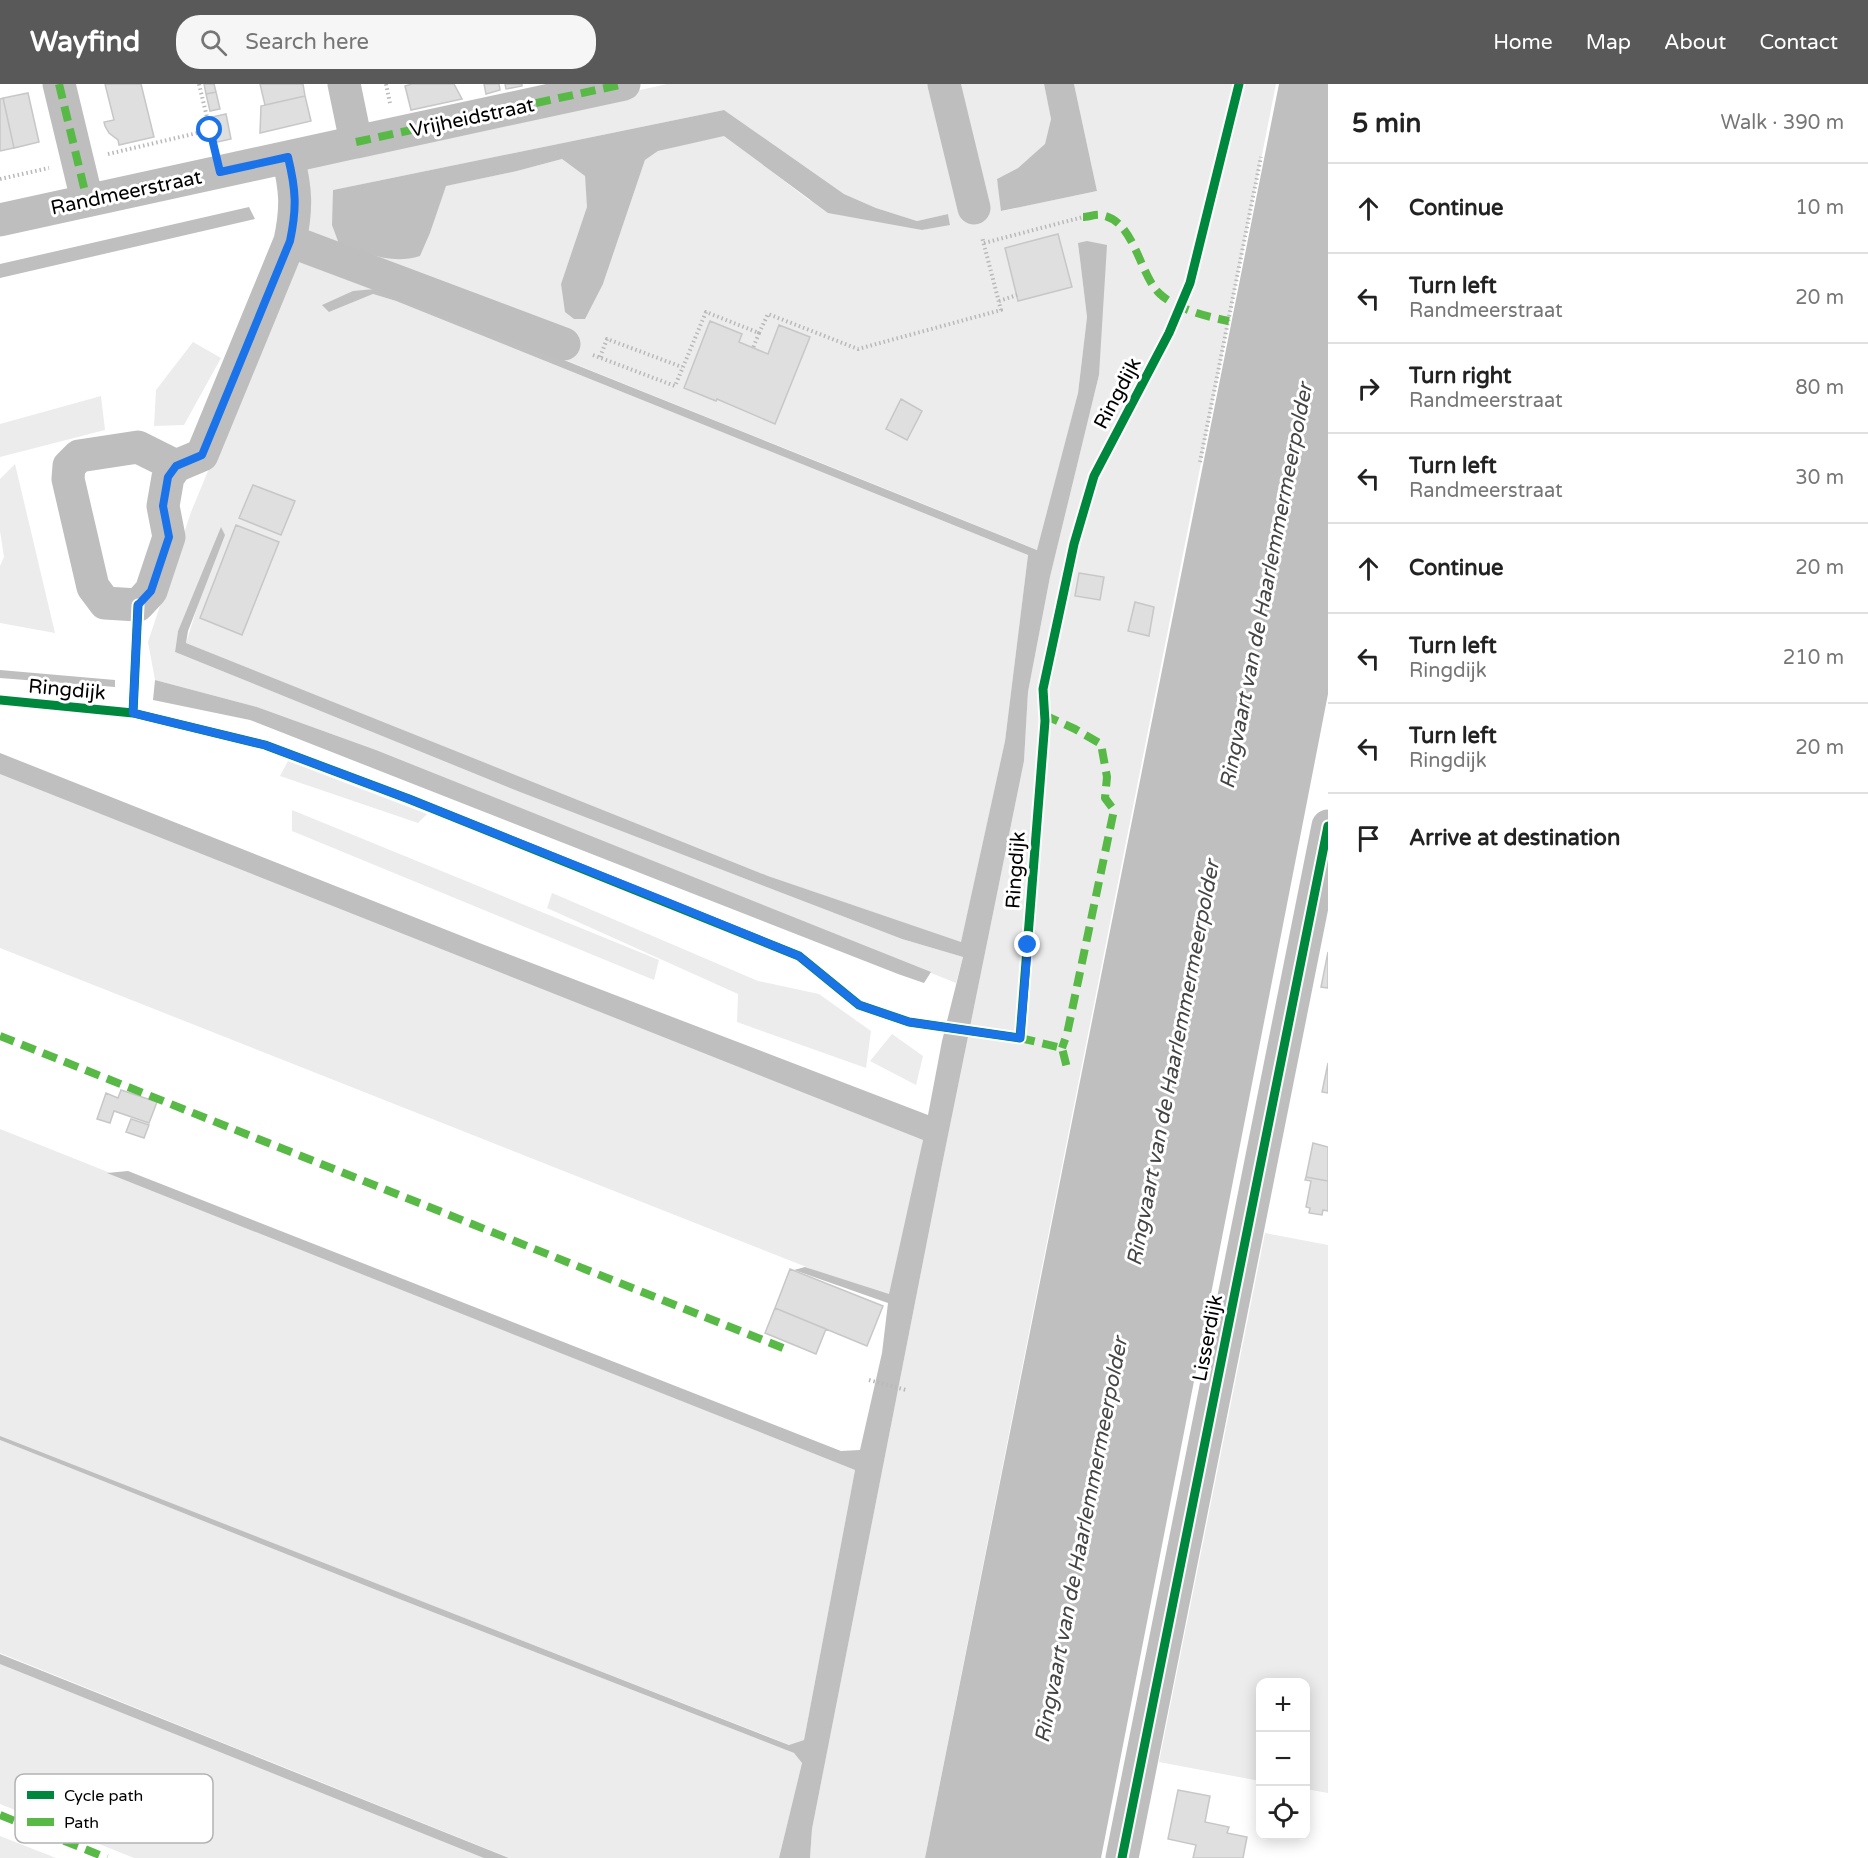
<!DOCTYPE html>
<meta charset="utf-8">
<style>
:root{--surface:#fff;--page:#f6f6f6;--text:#222;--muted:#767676;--line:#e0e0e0;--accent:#595959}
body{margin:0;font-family:"Varela Round",sans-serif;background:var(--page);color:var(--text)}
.controls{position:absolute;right:18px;bottom:18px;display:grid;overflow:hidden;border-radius:12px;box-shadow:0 3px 15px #0003}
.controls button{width:54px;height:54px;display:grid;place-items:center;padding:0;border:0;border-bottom:2px solid var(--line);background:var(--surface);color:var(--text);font:30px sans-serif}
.stop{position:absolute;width:18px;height:18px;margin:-14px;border:4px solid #1a73e8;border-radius:50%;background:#fff}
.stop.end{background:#1a73e8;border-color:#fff;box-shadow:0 2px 6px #0008}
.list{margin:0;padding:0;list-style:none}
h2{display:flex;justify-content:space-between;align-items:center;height:78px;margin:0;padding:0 24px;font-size:26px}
h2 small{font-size:20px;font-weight:400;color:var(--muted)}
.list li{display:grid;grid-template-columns:39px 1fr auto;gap:18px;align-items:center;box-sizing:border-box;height:90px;padding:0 24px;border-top:2px solid var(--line)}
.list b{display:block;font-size:22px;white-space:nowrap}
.list p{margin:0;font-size:20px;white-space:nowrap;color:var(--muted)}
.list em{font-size:20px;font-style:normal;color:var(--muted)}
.icon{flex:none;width:33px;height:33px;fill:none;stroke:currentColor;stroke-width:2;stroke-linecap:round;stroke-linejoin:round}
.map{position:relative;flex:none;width:1328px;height:1774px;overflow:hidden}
header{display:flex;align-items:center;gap:36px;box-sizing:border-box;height:84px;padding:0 30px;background:var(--accent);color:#fff}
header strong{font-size:28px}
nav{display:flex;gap:33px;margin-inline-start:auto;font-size:21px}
.search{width:420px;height:54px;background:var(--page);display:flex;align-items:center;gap:15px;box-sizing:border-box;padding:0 21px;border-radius:24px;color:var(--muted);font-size:22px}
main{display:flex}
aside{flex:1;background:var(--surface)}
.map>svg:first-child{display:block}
</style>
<header>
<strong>Wayfind</strong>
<div class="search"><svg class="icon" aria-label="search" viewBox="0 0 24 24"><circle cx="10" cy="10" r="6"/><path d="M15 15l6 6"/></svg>Search here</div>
<nav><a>Home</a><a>Map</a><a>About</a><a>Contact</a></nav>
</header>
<main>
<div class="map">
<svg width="1328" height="1774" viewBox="0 0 1328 1774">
<rect width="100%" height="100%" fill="#fff"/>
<path fill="#ececec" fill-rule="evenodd" d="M667 0H1044L1051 35 1045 61 1018 84 997 95 1002 127 1097 107 1074 0H1276L925 1774H810L812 1745 942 1081 1024 677 1028 608 1050 493 1099 291 1078 159 1087 233 1078 309 1038 466 386 204H372L329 228 373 210 396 217 1028 471 1005 657 961 859 768 792 186 559 222 444 178 547 175 568 520 708 902 855 963 873 956 899 376 666 257 623 155 596 148 558 191 428 276 223 304 81ZM724 26 844 110 876 124 917 137 948 130 950 140 922 146 809 116 724 51 658 67 645 76 603 200H561L588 123 585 92 562 75 517 87 445 102 430 149 420 172 333 106Z
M193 258 221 274 184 341 154 342 156 306Z
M101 312 105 346 0 373V340Z
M15 380 55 549 0 539V482L4 473 0 447V395Z
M288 677 427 730 418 739 280 692Z
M0 684 923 1056 895 1218 0 864Z
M292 726 659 876 654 896 292 747Z
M552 809 758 897 819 910 871 947 866 984 737 938 738 910 547 824Z
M892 950 923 972 916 1001 870 977Z
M0 1045 855 1386 804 1656 790 1661 0 1353Z
M1265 1149 1328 1161V1709L1306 1705V1598H1260V1697L1159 1678Z
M0 1356 389 1511 794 1669 802 1679 779 1774H510L0 1569Z
M0 1578 488 1774H134L0 1720Z
M0 1752 56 1774H0Z"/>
<path fill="#bfbfbf" d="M1044 0H1074L1097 107 1001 127 997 95 1018 84 1045 60 1051 35Z
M1279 0H1328V610L1101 1774H925Z
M724 26 844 110 876 124 917 137 948 130 950 141 922 146 828 129 724 52 658 67 645 76 603 200 585 235H574L565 228 561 200 587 123 585 92 562 75 517 87 446 102 430 149 420 172C391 181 366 169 339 160L332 141 333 106Z
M249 123 255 135 0 194V180Z
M1087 157 1107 161 1099 291 1050 493 1028 608 1024 677 942 1081 812 1745 810 1774H779L802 1679 794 1669 389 1511 0 1356V1352L789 1661 804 1656 855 1386 107 1089 128 1087 841 1367 860 1366 882 1269 888 1219 794 1186 805 1183 889 1210 923 1056 0 690V669L482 860 928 1031 942 957 963 873 902 855 520 708 175 568 178 547 221 443 225 451 188 547 186 559 768 792 961 858 1005 657 1028 471 396 217 373 210 329 228 322 221 353 207 385 204 1037 466 1078 309 1087 233 1078 159Z
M0 586 115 596V603L0 594Z
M155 596 257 623 376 666 931 888 924 899 898 890 250 636 153 616Z
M0 1570 509 1774H484L0 1580Z"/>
<path fill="#dfdfdf" stroke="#c7c7c7" stroke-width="1.5" d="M105 0H141L154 53 119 61 118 56 109 49 105 42 104 38 114 36Z
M204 0H214L216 8 206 10Z
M260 0H303L305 12 265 21Z
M412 0H454L462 15 411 26 405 2Z
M484 0H499L500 6 486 10Z
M505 0H522V2L506 5Z
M216 8 220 25 210 27 206 10Z
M28 9 39 58 14 64 3 14Z
M305 12 311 37 260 49 261 22Z
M3 14 14 64 0 67V15Z
M226 30 231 55 217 58 212 33Z
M1058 150 1072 203 1018 217 1005 164Z
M710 237 742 250 739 258 768 270 779 241 810 253 775 340 717 315 716 317 684 304Z
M901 315 922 327 907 356 886 345Z
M253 401 295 417 281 451 239 434Z
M236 441 279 458 242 551 200 534Z
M1079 489 1104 493 1100 516 1075 512Z
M1135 518 1154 523 1149 552 1128 547Z
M1328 868V904L1321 903Z
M1328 979V1009L1322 1008Z
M121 1006 157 1018 149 1039 114 1027 110 1039 97 1035 106 1009 118 1014Z
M131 1035 149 1041 144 1054 126 1048Z
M1313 1059 1328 1063V1097L1306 1093Z
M1306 1093 1328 1097V1127L1323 1126 1322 1131 1309 1129 1310 1124 1306 1123 1311 1097 1305 1096Z
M790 1185 883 1222 867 1262 775 1224Z
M775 1224 826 1245 816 1270 765 1249Z
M1178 1706 1210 1712 1205 1738 1229 1743 1227 1749 1247 1753 1243 1774H1193L1196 1761 1168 1755Z"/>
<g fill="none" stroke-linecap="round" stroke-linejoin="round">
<path stroke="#b9b9b9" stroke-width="4" stroke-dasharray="1.5 3" stroke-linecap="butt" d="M199 0 213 58
M386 0 390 19
M108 70 210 46
M0 95 49 84
M984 159 1083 133
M999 217 1017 211
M759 249 768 230 858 265 1001 226 982 153
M593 271 675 302 706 228 759 249 753 264
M600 273 607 255 682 283
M1200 378 1261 73
M869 1296 906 1306"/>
<path stroke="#bebebe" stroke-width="33" d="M59 0 87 116
M944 0 974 124
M356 58 624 0
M0 136 356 58 344 0
M290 157 564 260
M176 382 138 363 79 372 69 382 68 395 93 503 105 519 138 521 151 507 169 453 163 422 168 393 176 382 202 371 290 157C297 124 296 106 288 73
M1122 1774 1328 742"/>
<path stroke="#58b947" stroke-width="8" stroke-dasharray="15 8" stroke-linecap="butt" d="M59 0 87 116
M356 58 624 0
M1083 133C1088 133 1096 130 1101 131 1135 136 1139 191 1160 210 1176 225 1208 233 1229 237
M1044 631 1075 645 1101 660 1107 693 1105 714 1114 726 1067 950 1062 964
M0 952 783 1264
M1020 954 1062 964 1067 984
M0 1731 107 1774"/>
<defs>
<path id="cycleway" d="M0 616 133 629 265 661 409 715 799 872 859 921 909 938 1020 954 1045 637 1043 605 1074 460 1094 392 1169 249 1190 199 1239 0
M133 629 138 521
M1122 1774 1328 742"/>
</defs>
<use href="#cycleway" stroke="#fff" stroke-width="13"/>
<use href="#cycleway" stroke="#00873e" stroke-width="9"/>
</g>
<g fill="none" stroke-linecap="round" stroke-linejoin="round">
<path stroke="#1a73e8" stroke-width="8" d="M210 46 220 88 288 73C296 106 297 124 290 157L202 371 176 382 168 393 163 422 169 453 151 507 138 521 133 629 265 661 409 715 667 818 799 872 859 921 909 938 1020 954 1028 861"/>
</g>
<g text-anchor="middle" stroke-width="6" stroke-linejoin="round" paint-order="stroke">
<g font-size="20" fill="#000" stroke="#fff">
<text transform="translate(472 33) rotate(-12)" y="7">Vrijheidstraat</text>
<text transform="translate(126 108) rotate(-12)" y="7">Randmeerstraat</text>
<text transform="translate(1117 309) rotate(-62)" y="7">Ringdijk</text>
<text transform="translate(67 605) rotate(5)" y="7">Ringdijk</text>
<text transform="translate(1015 786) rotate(-86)" y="7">Ringdijk</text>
<text transform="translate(1207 1254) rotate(-79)" y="7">Lisserdijk</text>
</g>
<g font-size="21" font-style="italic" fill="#444" stroke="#fff">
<text transform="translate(1266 502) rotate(-79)" y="7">Ringvaart van de Haarlemmermeerpolder</text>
<text transform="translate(1173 979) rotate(-79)" y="7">Ringvaart van de Haarlemmermeerpolder</text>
<text transform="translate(1081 1456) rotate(-79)" y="7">Ringvaart van de Haarlemmermeerpolder</text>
</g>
</g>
<rect x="15" y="1690" width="198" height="69" rx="9" fill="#fff" stroke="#b2b2b2" stroke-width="1.5"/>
<rect x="27" y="1707" width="27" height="8" fill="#00873e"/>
<rect x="27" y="1734" width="27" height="8" fill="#58b947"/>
<g font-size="16" fill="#000">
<text x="64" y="1717">Cycle path</text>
<text x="64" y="1744">Path</text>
</g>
</svg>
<div class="controls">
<button>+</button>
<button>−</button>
<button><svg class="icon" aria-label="locate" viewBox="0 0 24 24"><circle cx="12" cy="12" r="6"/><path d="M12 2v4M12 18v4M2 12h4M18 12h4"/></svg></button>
</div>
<div class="stop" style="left:210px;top:46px"></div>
<div class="stop end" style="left:1028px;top:861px"></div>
</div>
<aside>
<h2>5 min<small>Walk · 390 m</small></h2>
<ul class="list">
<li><svg class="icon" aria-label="ahead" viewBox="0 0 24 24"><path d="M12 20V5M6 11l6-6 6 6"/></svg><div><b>Continue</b></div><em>10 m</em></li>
<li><svg class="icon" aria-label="left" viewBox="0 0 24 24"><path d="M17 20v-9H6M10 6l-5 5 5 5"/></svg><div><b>Turn left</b><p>Randmeerstraat</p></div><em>20 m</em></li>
<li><svg class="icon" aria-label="right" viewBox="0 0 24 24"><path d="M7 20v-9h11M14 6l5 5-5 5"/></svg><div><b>Turn right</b><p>Randmeerstraat</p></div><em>80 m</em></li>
<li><svg class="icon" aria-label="left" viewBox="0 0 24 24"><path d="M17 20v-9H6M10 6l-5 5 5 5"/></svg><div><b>Turn left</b><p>Randmeerstraat</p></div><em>30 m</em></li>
<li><svg class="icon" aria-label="ahead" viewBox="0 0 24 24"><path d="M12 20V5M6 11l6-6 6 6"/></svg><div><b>Continue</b></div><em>20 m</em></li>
<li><svg class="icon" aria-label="left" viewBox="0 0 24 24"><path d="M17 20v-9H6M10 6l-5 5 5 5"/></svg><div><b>Turn left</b><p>Ringdijk</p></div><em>210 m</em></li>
<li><svg class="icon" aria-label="left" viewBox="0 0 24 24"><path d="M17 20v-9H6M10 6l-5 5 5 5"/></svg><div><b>Turn left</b><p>Ringdijk</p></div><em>20 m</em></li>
<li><svg class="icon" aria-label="arrive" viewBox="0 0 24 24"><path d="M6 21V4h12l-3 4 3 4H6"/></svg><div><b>Arrive at destination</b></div></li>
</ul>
</aside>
</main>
